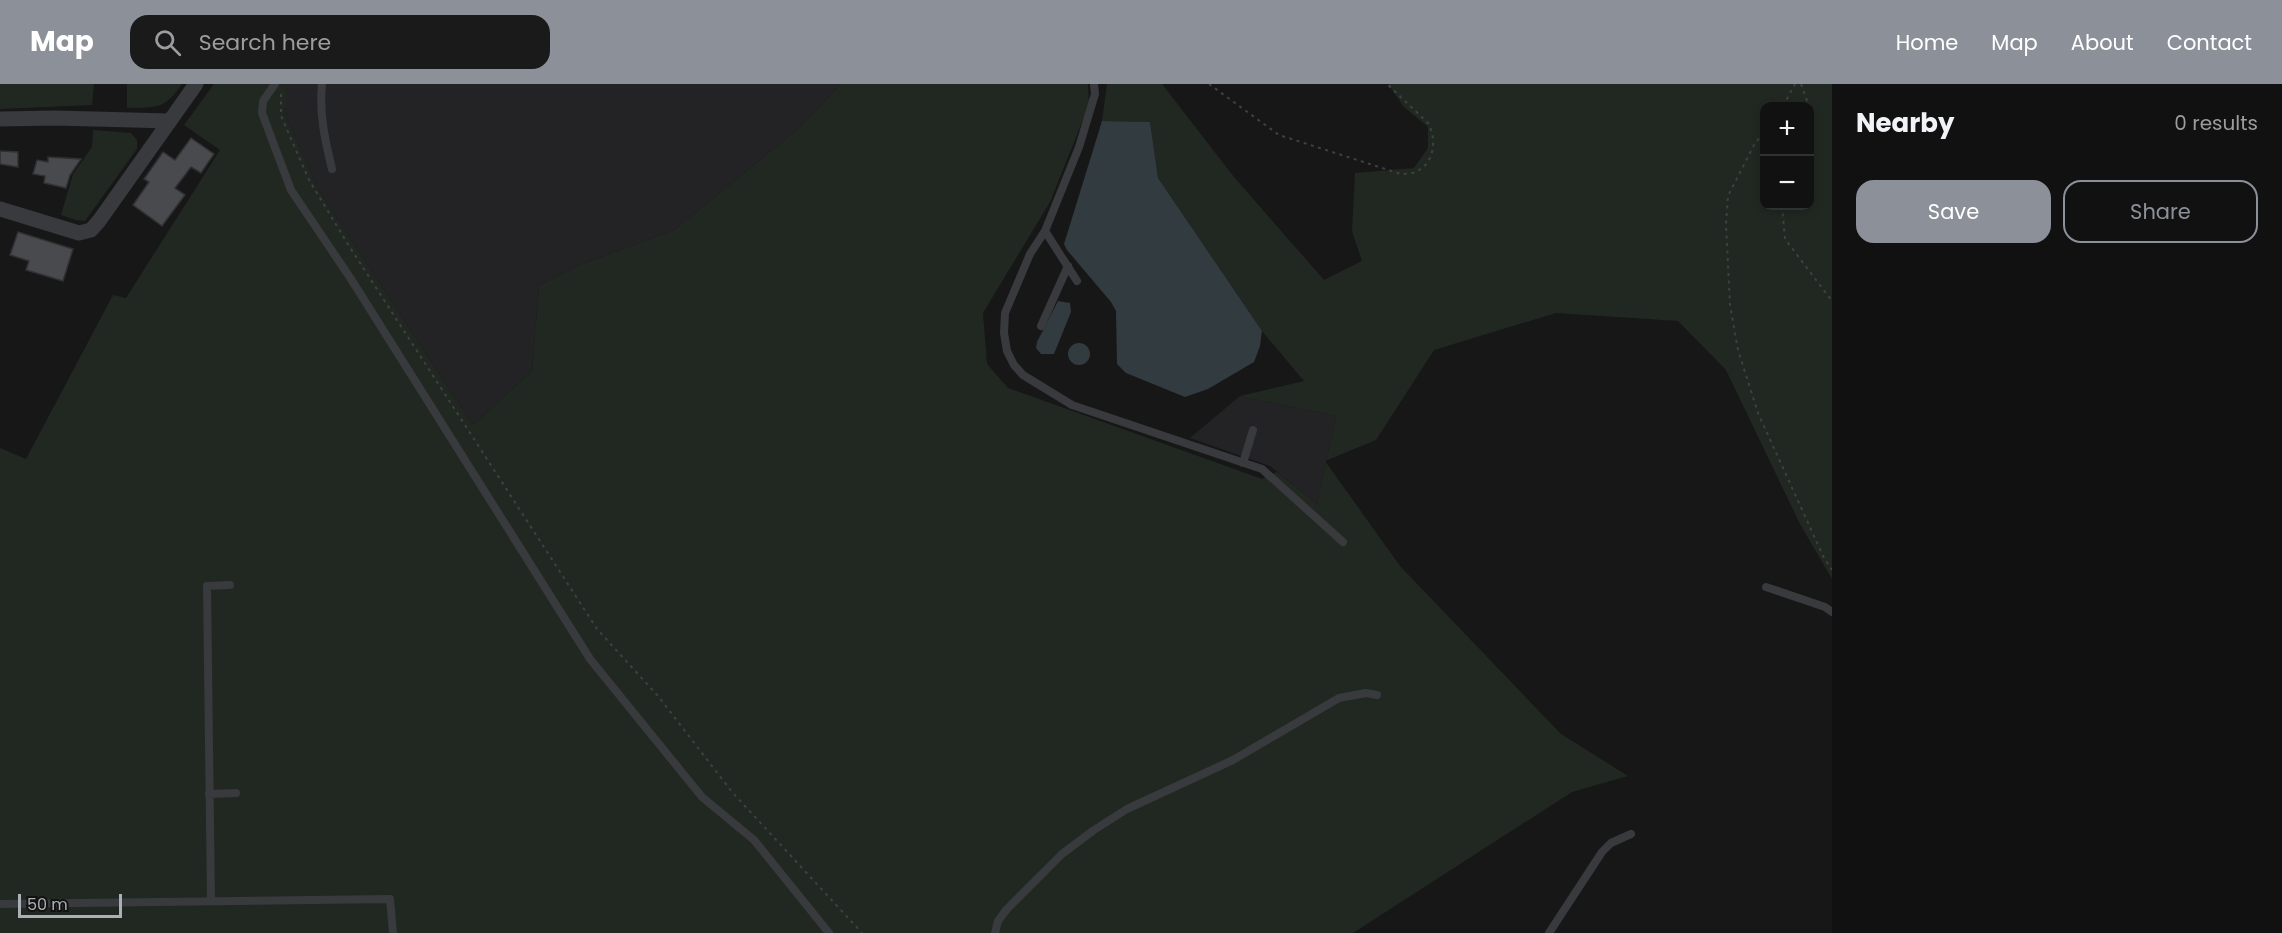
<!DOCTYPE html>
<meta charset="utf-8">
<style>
:root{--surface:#111112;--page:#1a1a1b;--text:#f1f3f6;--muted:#9c9d9f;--line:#303132;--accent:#8c9099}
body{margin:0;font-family:Poppins,sans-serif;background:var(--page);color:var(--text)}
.controls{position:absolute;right:18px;top:18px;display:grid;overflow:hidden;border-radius:12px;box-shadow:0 3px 9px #0003}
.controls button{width:54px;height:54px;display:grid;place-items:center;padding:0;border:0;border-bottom:2px solid var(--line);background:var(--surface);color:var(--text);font:30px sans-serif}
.scale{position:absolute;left:18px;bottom:15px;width:104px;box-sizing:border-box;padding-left:6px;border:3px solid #aab0b6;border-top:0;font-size:16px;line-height:21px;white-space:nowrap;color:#aab0b6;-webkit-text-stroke:4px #121213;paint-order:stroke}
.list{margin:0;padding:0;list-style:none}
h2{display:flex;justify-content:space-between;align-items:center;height:78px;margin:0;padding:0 24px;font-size:26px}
h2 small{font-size:20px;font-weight:400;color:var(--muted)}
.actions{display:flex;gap:12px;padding:18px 24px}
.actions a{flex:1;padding:14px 0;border:2px solid var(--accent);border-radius:18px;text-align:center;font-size:21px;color:var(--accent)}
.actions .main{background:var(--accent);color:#fff}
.icon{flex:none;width:33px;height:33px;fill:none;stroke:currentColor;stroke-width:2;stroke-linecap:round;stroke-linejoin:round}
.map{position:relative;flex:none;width:1832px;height:849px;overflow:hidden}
header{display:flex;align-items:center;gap:36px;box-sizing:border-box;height:84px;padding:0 30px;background:var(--accent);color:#fff}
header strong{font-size:28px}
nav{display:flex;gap:33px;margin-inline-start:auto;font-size:21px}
.search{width:420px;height:54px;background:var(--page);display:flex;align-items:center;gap:15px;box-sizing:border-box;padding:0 21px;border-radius:18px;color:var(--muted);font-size:22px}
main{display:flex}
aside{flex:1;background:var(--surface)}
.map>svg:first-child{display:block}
</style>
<header>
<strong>Map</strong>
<div class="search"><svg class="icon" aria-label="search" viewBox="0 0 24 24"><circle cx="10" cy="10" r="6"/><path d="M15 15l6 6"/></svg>Search here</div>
<nav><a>Home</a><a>Map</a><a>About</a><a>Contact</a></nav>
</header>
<main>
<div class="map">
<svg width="1832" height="849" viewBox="0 0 1832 849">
<rect width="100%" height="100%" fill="#171718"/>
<path fill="#232325" d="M228 0H841L798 45 674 146 580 181 539 202 532 287 473 341 319 107 284 28 0 849 243 28Z
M1240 312 1336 332 1317 420 1270 382 1190 354Z"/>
<path fill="#212821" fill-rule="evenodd" d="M0 0H94L92 21 0 25Z
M127 0H182C164 26 157 23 127 24Z
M214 0H278L287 6 284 28 319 107 473 341 532 287 539 202 580 181 674 146 798 45 841 0H1088L1089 21 1050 118 983 229 987 280 1008 304 1262 395 1277 388 1317 420 1336 332 1240 312 1304 297 1262 247 1158 94 1150 38 1102 37 1107 0H1162L1234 93 1324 196 1362 177 1352 147 1355 89 1414 84 1428 64V43L1404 23 1388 0H1832V495L1800 440 1726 286 1678 237 1556 229 1434 266 1376 356 1325 377 1400 482 1561 650 1628 692 1572 708 1353 849H0V364L26 375 113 211 126 214 220 66 184 41ZM1764 22H1810V122H1764Z
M93 46 131 49 137 56V65L85 137 76 136 61 131 73 90 92 63Z"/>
<path fill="#323b3f" d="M1102 37 1150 38 1158 94 1262 247 1260 262 1254 278 1208 305 1185 313 1126 289 1117 280 1116 227 1111 218 1067 166 1064 160Z
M1058 217 1070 219 1071 228 1054 270H1041L1036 264 1037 258Z
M1068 270a11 11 0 1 1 22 0a11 11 0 1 1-22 0Z"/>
<path fill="#494a4d" stroke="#313134" stroke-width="1.5" d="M191 54 214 70 201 89 191 83 175 104 185 111 162 142 133 121 149 98 144 95 163 68 175 76Z
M0 67 18 68V83L0 80Z
M48 73 81 75 70 91 66 104 44 99 45 92 33 90 37 76 48 78Z
M18 148 73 165 63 197 26 186 29 177 10 171Z"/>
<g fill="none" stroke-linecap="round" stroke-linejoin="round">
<path stroke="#3e4144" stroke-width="2" stroke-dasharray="3 4.5" stroke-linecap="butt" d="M1209 0 1279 51 1401 90C1405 90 1411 90 1415 88 1435 80 1437 55 1428 39L1387 0
M1801 0 1809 22
M281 10V32L309 96 349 162 597 545 658 612 732 708 862 849
M1783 22 1795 0
M1764 49 1755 59 1728 112 1726 140 1730 221 1738 266 1758 329 1824 474 1832 486
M1782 122 1785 155 1832 217"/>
<path stroke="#383a3d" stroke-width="8" d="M275 0 263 17 262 29 291 106 351 195 590 575 702 713 754 756 829 849
M322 0C319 30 325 56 332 85
M1094 0 1095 10 1079 63 1045 147 1030 170 1005 229 1004 249 1007 267 1014 281 1023 291 1072 321 1262 385 1343 458
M1045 147 1077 197
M1041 242 1068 182
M1243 379 1253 346
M1766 503 1825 523 1832 528
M209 710 236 709
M211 817 207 502 230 501
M0 820 390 815 393 849
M995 849 998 837 1007 825 1062 770 1094 746 1127 725 1233 676 1339 614 1366 609 1377 611
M1549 849 1602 768 1611 759 1631 750"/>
<path stroke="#383a3d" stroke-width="15" d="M0 35 55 34 170 37
M0 125 79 149 91 146 99 137 196 0"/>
</g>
</svg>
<div class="controls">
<button>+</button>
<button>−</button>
</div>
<div class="scale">50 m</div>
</div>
<aside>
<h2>Nearby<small>0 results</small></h2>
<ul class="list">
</ul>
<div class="actions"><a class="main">Save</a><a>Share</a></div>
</aside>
</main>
